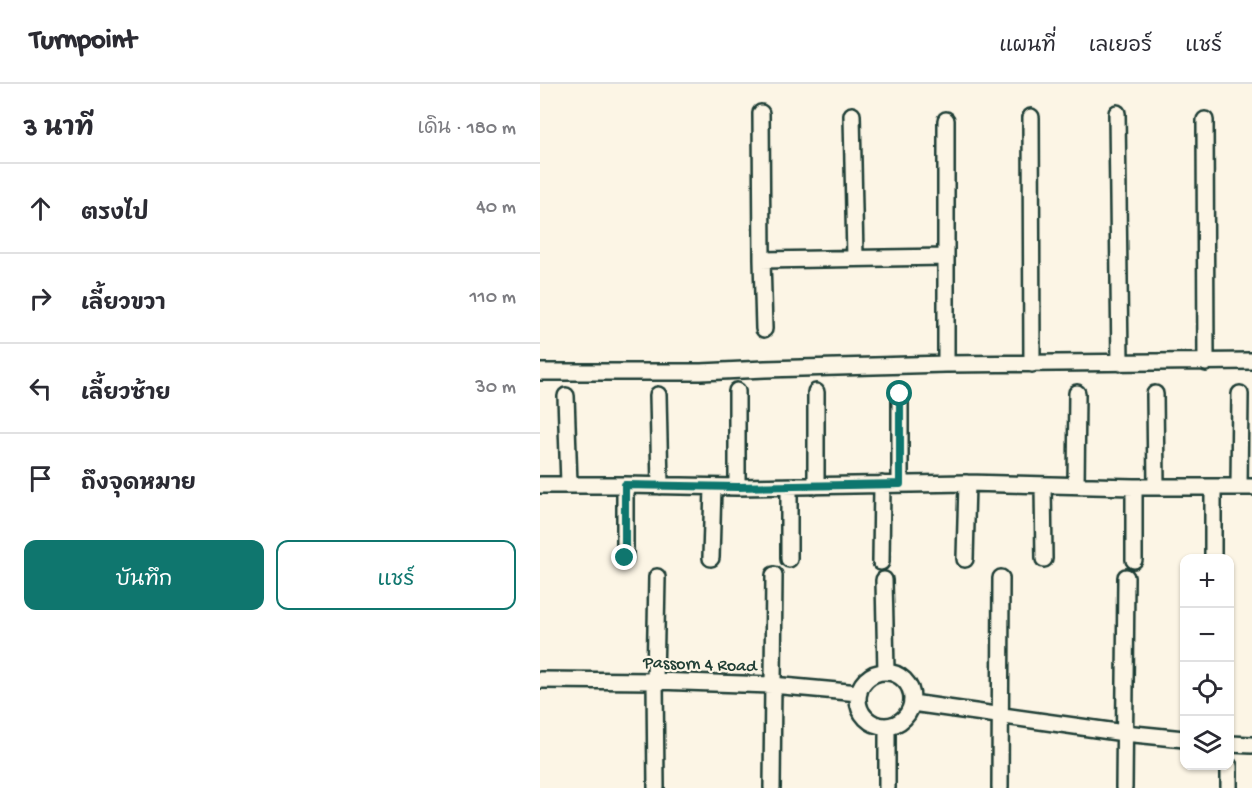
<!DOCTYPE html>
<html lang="th">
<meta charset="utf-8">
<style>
:root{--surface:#fff;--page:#f2f2f3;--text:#2b2b33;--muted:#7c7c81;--line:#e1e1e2;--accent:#0f766e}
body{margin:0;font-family:"Gochi Hand","Playpen Sans Thai",sans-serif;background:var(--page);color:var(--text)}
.controls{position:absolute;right:18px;bottom:18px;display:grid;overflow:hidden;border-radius:12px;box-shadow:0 2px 4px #0004}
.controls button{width:54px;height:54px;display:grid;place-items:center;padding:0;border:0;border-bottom:2px solid var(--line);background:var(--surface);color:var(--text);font:30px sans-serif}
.stop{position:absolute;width:18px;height:18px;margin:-14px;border:4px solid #0f766e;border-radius:50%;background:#fff}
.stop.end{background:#0f766e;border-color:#fff;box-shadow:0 2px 6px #0008}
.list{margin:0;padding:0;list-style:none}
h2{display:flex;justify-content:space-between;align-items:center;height:78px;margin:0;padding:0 24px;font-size:26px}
h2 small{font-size:20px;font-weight:400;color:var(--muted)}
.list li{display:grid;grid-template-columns:39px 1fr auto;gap:18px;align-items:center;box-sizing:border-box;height:90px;padding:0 24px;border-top:2px solid var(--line)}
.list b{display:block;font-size:22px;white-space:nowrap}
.list em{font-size:20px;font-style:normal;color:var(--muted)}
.actions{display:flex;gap:12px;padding:18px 24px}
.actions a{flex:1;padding:14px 0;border:2px solid var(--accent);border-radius:12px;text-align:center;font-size:21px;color:var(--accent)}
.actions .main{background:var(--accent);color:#fff}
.icon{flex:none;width:33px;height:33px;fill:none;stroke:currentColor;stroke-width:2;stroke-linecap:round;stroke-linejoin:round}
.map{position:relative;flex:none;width:712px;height:704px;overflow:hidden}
header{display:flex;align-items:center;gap:36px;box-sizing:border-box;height:84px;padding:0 30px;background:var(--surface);border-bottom:2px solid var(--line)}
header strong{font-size:28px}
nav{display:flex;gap:33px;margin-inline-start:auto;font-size:21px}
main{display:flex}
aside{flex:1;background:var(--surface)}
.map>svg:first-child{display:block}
</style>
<header>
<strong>Turnpoint</strong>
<nav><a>แผนที่</a><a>เลเยอร์</a><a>แชร์</a></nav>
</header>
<main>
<aside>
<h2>3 นาที<small>เดิน · 180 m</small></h2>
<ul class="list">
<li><svg class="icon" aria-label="ahead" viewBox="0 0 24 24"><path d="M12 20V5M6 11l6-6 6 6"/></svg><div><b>ตรงไป</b></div><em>40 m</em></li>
<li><svg class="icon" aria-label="right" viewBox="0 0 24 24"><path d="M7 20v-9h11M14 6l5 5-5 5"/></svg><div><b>เลี้ยวขวา</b></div><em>110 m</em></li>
<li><svg class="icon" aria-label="left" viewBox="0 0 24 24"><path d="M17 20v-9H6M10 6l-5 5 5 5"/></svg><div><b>เลี้ยวซ้าย</b></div><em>30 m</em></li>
<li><svg class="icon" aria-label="arrive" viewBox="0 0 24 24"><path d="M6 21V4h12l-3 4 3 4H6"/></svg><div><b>ถึงจุดหมาย</b></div></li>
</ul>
<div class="actions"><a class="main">บันทึก</a><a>แชร์</a></div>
</aside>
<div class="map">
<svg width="712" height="704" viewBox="0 0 712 704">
<rect width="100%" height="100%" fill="#fcf5e5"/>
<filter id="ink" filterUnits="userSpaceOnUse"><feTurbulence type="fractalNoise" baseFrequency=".0167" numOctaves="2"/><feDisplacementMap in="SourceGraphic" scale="12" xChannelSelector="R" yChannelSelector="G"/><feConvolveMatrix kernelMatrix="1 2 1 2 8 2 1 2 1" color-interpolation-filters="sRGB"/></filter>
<g filter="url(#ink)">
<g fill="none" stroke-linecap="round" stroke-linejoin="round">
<defs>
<path id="street" d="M221 29 222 176 224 245
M577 29 580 279
M312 31 315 174
M491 33 492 280
M406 36V280
M665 36 666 279
M222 176 406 173
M0 288H161L225 285 406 280 712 277
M197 307V403
M276 308V402
M360 310V400
M615 310 616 403
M118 311 120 402
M26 312 29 400
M0 401H85L197 403 427 399 594 403H712
M85 401V474
M503 401 504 475
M536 401 537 309
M594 403V476
M699 403 700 310
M171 474 173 403
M249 475V403
M425 475 427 399
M673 475V404
M341 478 342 400
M344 496 346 588
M318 615a27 27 0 1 1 54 0a27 27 0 1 1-54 0Z
M0 596 115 597 232 601 319 609
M372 619 584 649 644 655
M347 642V704
M690 660 712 661
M689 682V704
M116 704 115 597 117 493
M232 704 234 491
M460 704 461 494
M584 704 586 493"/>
</defs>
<use href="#street" stroke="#1f3d34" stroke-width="20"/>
<use href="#street" stroke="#fcf5e5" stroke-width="15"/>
</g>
</g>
<g fill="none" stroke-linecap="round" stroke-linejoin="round" filter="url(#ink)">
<path stroke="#0f766e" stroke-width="8" d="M85 474V401L197 403 360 400V310"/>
</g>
<g text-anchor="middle" stroke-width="4.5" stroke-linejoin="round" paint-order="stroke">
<g font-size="18" fill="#1f3d34" stroke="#fcf5e5">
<text transform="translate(160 579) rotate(2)" y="6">Passorn 4 Road</text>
</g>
</g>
</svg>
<div class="controls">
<button>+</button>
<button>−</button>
<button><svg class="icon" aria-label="locate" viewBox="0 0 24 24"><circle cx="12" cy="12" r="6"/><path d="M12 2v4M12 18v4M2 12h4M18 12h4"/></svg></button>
<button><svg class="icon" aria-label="layers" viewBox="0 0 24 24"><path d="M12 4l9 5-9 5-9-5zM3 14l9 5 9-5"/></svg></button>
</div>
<div class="stop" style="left:360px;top:310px"></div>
<div class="stop end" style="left:85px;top:474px"></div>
</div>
</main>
